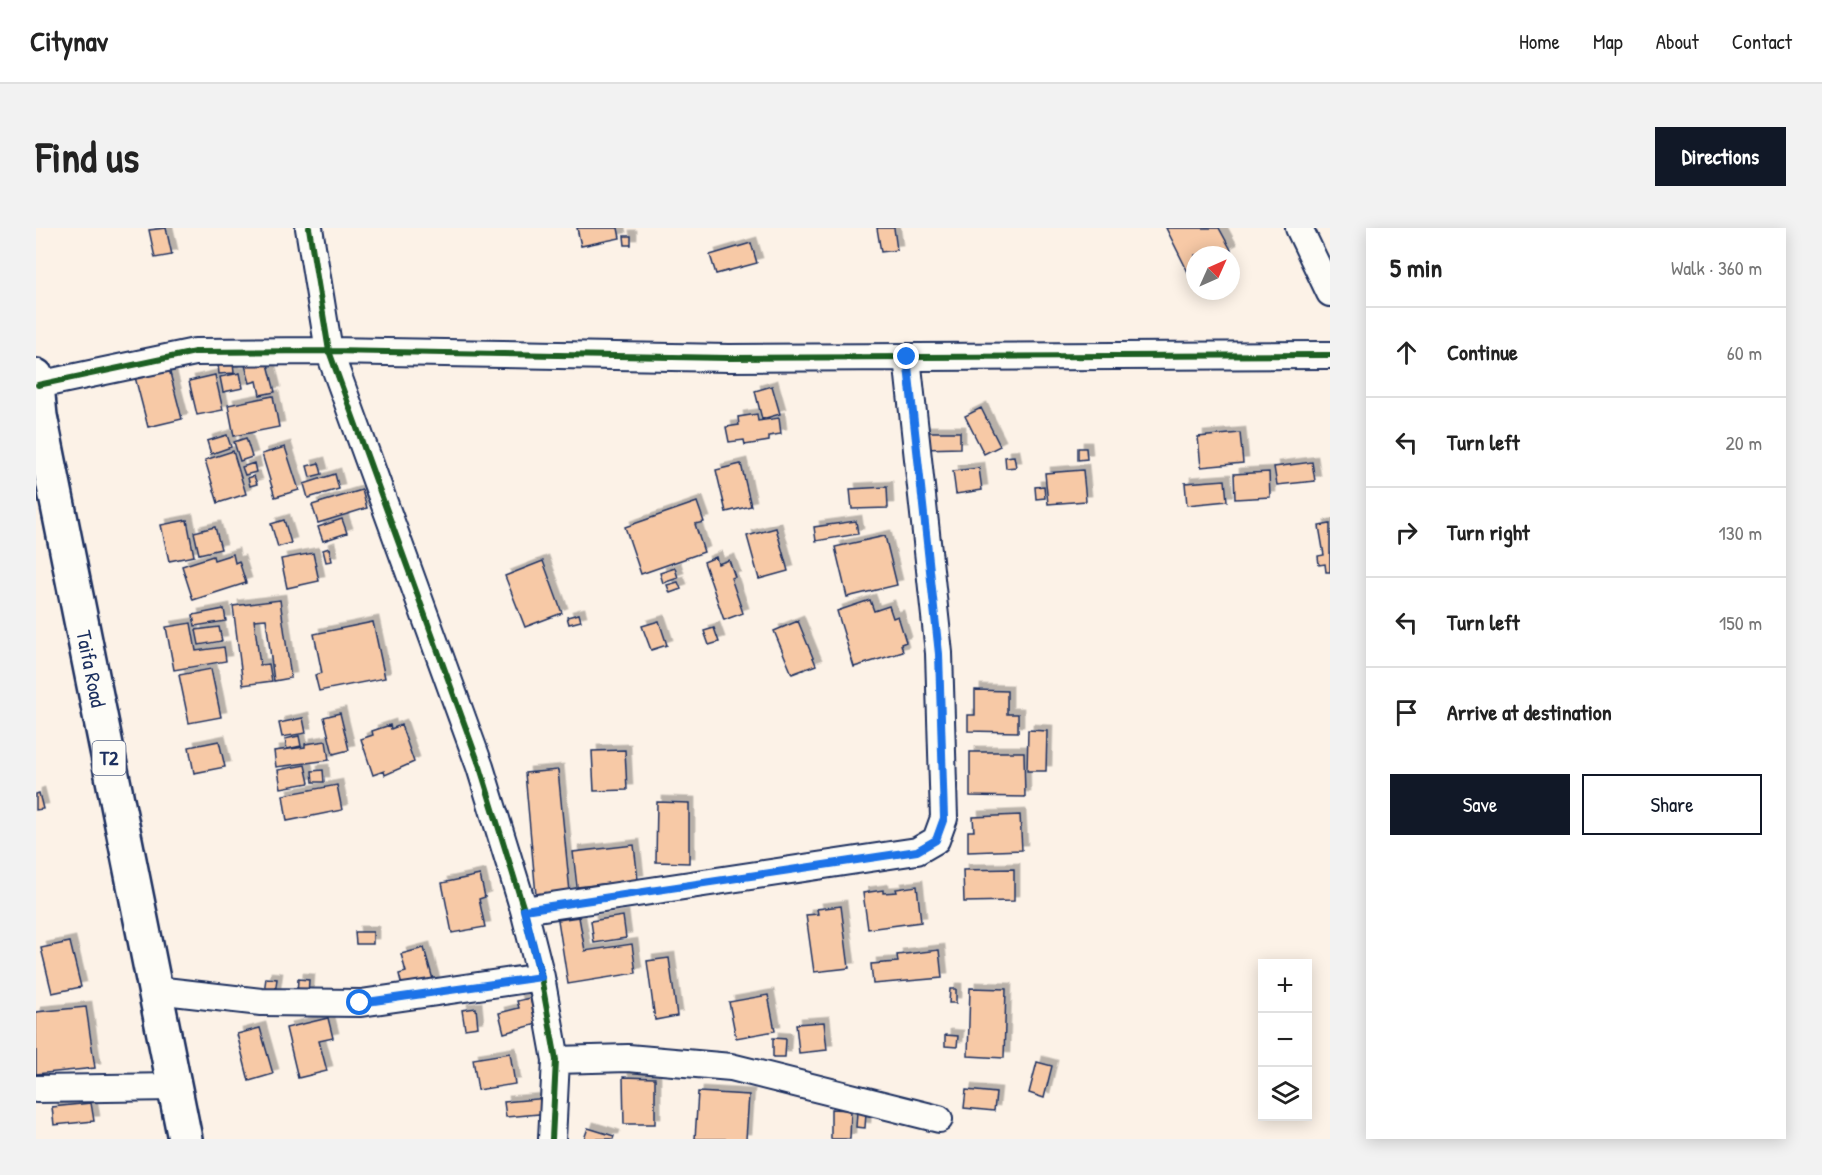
<!DOCTYPE html>
<meta charset="utf-8">
<style>
:root{--surface:#fff;--page:#f2f2f2;--text:#222;--muted:#767676;--line:#e0e0e0;--accent:#111827}
body{margin:0;font-family:"Patrick Hand",sans-serif;background:var(--page);color:var(--text)}
.controls{position:absolute;right:18px;bottom:18px;display:grid;overflow:hidden;border-radius:0px;box-shadow:0 3px 15px #0003}
.controls button{width:54px;height:54px;display:grid;place-items:center;padding:0;border:0;border-bottom:2px solid var(--line);background:var(--surface);color:var(--text);font:30px sans-serif}
.compass{position:absolute;left:1150px;top:18px;width:54px;height:54px;border-radius:50%;background:var(--surface);box-shadow:0 3px 15px #0003;rotate:45deg}
.stop{position:absolute;width:18px;height:18px;margin:-14px;border:4px solid #1a73e8;border-radius:50%;background:#fff}
.stop.end{background:#1a73e8;border-color:#fff;box-shadow:0 2px 6px #0008}
.list{margin:0;padding:0;list-style:none}
h2{display:flex;justify-content:space-between;align-items:center;height:78px;margin:0;padding:0 24px;font-size:26px}
h2 small{font-size:20px;font-weight:400;color:var(--muted)}
.list li{display:grid;grid-template-columns:39px 1fr auto;gap:18px;align-items:center;box-sizing:border-box;height:90px;padding:0 24px;border-top:2px solid var(--line)}
.list b{display:block;font-size:22px;white-space:nowrap}
.list em{font-size:20px;font-style:normal;color:var(--muted)}
.actions{display:flex;gap:12px;padding:18px 24px}
.actions a{flex:1;padding:14px 0;border:2px solid var(--accent);border-radius:0px;text-align:center;font-size:21px;color:var(--accent)}
.actions .main{background:var(--accent);color:#fff}
.icon{flex:none;width:33px;height:33px;fill:none;stroke:currentColor;stroke-width:2;stroke-linecap:round;stroke-linejoin:round}
.map{position:relative;flex:none;width:1294px;height:911px;overflow:hidden;border-radius:0px}
header{display:flex;align-items:center;gap:36px;box-sizing:border-box;height:84px;padding:0 30px;background:var(--surface);border-bottom:2px solid var(--line)}
header strong{font-size:28px}
nav{display:flex;gap:33px;margin-inline-start:auto;font-size:21px}
.intro{display:flex;align-items:center;justify-content:space-between;box-sizing:border-box;height:144px;padding:0 36px}
h1{margin:0;font-size:42px}
.button{padding:15px 27px;border-radius:0px;background:var(--accent);color:#fff;font-size:21px;font-weight:700}
main{display:flex;gap:36px;padding:0 36px}
aside{flex:1;background:var(--surface);border-radius:0px;box-shadow:0 3px 15px #0003}
.map>svg:first-child{display:block}
</style>
<header>
<strong>Citynav</strong>
<nav><a>Home</a><a>Map</a><a>About</a><a>Contact</a></nav>
</header>
<div class="intro"><h1>Find us</h1><a class="button">Directions</a></div>
<main>
<div class="map">
<svg width="1294" height="911" viewBox="0 0 1294 911">
<defs>
<filter id="shadow"><feDropShadow dx="5.5" dy="-5.5" stdDeviation="0" flood-color="#0004"/></filter>
</defs>
<rect width="100%" height="100%" fill="#fcf2e7"/>
<filter id="ink" filterUnits="userSpaceOnUse"><feTurbulence type="fractalNoise" baseFrequency=".0167" numOctaves="2"/><feDisplacementMap in="SourceGraphic" scale="12" xChannelSelector="R" yChannelSelector="G"/><feConvolveMatrix kernelMatrix="1 2 1 2 8 2 1 2 1" color-interpolation-filters="sRGB"/></filter>
<g filter="url(#ink)">
<path fill="#f7c9a6" stroke="#1b2f5e" stroke-width="1.5" filter="url(#shadow)" d="M130 0 136 27 119 30 113 2Z
M541 0H582L584 10 545 18Z
M841 0H858L861 22 845 24Z
M1130 0H1183L1195 22 1185 27H1159V40L1152 44Z
M588 8H595V17H589Z
M715 15 721 35 680 46 674 27Z
M231 132 239 164 224 167 221 153 214 155 209 137Z
M197 135 198 145 183 146 182 136Z
M133 141 146 191 112 199 99 149Z
M204 145 207 160 187 164 184 149Z
M179 147 187 182 161 187 153 153Z
M736 158 744 186 726 191 719 163Z
M237 168 243 199 198 208 192 177Z
M945 180 964 218 948 226 929 188Z
M721 186 722 193 743 190 745 206 733 208V213L709 217 708 212 693 214 690 199 703 197 702 189Z
M886 204H924V220L886 221Z
M1204 205 1207 235 1165 239 1162 209Z
M191 207 195 219 175 226 171 213Z
M210 210 216 229 204 233 198 214Z
M249 219 263 262 239 269 226 226Z
M1042 220H1050L1051 231 1042 232Z
M197 223 210 266 182 275 169 232Z
M978 228 980 239 970 240 969 229Z
M1276 234 1279 253 1241 257 1238 239Z
M218 235 220 244 209 247 206 239Z
M283 235 286 246 274 249 271 238Z
M705 236 715 278 690 284 680 242Z
M943 240 946 262 920 266 917 243Z
M1047 242 1050 273 1012 276 1009 245Z
M1233 244 1234 269 1199 271 1198 246Z
M299 246 303 261 272 270 268 256Z
M218 248 221 256 214 258 212 250Z
M1189 252 1191 273 1151 277 1149 255Z
M1008 258 1009 270 1000 271 999 259Z
M851 259 852 280 816 281 814 261Z
M326 262 331 280 282 295 276 277Z
M661 274 668 294 659 296 668 324 605 346 589 299Z
M306 291 311 305 287 313 282 299Z
M151 292 158 328 133 333 125 297Z
M248 292 255 315 242 319 235 296Z
M820 293 822 306 780 313 778 299Z
M1294 296V344H1290L1289 336 1283 337 1282 328 1288 327 1283 298Z
M179 299 185 321 163 326 158 304Z
M740 300 752 343 723 351 711 308Z
M849 308 861 357 811 369 799 319Z
M293 320 296 333 290 334 287 322Z
M277 325 283 353 251 360 245 331Z
M197 326 199 335 203 333 210 355 157 372 146 338 177 328 178 332Z
M680 329 682 336 693 332 699 349 695 350 707 385 688 392 668 334Z
M507 333 526 385 489 399 469 348Z
M639 340 642 350 627 355 624 345Z
M642 354 645 361 634 365 631 357Z
M244 372 255 450 238 453 230 391 218 392 224 437 233 436 236 453 207 457 197 378Z
M834 372 838 383 853 378 857 390 862 388 870 414 865 416 867 424 818 439 801 383Z
M188 381 190 393 159 398 157 387Z
M543 386 545 393 533 396 531 389Z
M623 393 631 417 615 422 606 398Z
M762 393 780 437 756 446 738 403Z
M337 394 349 450 283 463 279 447 286 445 278 406Z
M155 395 160 423 188 419 190 433 138 442 130 399Z
M183 399 186 413 163 417 160 402Z
M678 400 683 414 673 417 668 403Z
M175 441 185 489 153 495 143 447Z
M939 462 971 463V486H982V504L932 503V487H939Z
M304 485 313 522 297 526 288 489Z
M267 490 270 505 246 509 243 495Z
M354 497 355 501 365 497 378 534 349 547 348 543 337 547 325 511 337 507 336 503Z
M992 502 1011 503 1010 543H991Z
M263 508 265 518 251 521 249 511Z
M183 513 189 539 158 545 153 519Z
M290 513 293 532 240 539 238 523 269 519V516Z
M589 522 591 562 558 563 556 523Z
M934 524H988L989 569 934 568Z
M269 537 273 555 245 560 242 542Z
M287 542 288 554H277L276 543Z
M522 542 534 664 500 667 489 545Z
M301 557 306 582 251 593 247 567Z
M3 565 7 581 0 582V566Z
M621 574 653 575V635L620 634Z
M984 587 986 622 932 624V603H938L937 589Z
M598 617 602 652 541 659 537 624Z
M978 641V673L928 674 927 642Z
M444 647 449 669 443 671 449 699 416 705 406 655Z
M881 658 885 694 832 701 827 665 847 662V665L861 664 860 661Z
M805 678 813 740 778 744 770 687 782 686 781 681Z
M587 688 590 710 558 715 555 693Z
M543 689 549 723 596 716 600 745 532 756 522 692Z
M319 704H337V716H320Z
M34 714 45 759 16 765 5 720Z
M388 720 398 755 367 762 363 746 370 744 365 726Z
M903 722 906 750 837 756 835 736 862 734 861 727Z
M633 730 641 788 619 792 611 733Z
M230 750 241 751 239 765 228 764Z
M262 751 273 752 272 768 261 767Z
M934 760 970 761 968 830 932 828Z
M914 761H920V775H913Z
M732 767 739 803 700 810 693 774Z
M494 770 501 796 468 805 463 785 483 780 481 773Z
M50 779 59 840 0 846V784Z
M440 780 442 799 429 801 426 782Z
M292 790 297 810 283 813 291 843 262 850 250 800Z
M788 794 791 822 763 825 760 796Z
M224 800 237 846 213 853 201 806Z
M909 807 922 808 921 819 909 818Z
M737 810 750 811 749 829H737Z
M474 825 479 856 442 862 437 831Z
M1001 834 1016 838 1008 870 993 865Z
M587 849 619 850V896H588Z
M930 862 960 865 958 883 928 880Z
M662 864 713 867 710 911H659Z
M512 870 514 885 470 889 468 874Z
M55 875 58 893 18 897 16 879Z
M795 881 815 882 814 911H795Z
M821 884 830 885 829 900 820 899Z
M552 900 578 908 577 911H548Z"/>
<g fill="none" stroke-linecap="round" stroke-linejoin="round">
<defs>
<path id="minor" d="M273 0 293 123 444 539 488 682 505 749 520 832 516 911
M1263 0 1294 65
M2 157 159 124 293 123 693 130 1294 127
M488 682 881 623 900 612 908 590 903 425 871 129
M120 762 225 774 325 775 505 749
M520 832 592 830 695 839 903 891
M0 861 139 859"/>
<g id="highway">
<path id="s1" d="M0 148 4 188 149 911"/>
</g>
</defs>
<use href="#minor" stroke="#1b2f5e" stroke-width="30"/>
<use href="#highway" stroke="#1b2f5e" stroke-width="38"/>
<use href="#minor" stroke="#fdfcf7" stroke-width="26"/>
<use href="#highway" stroke="#fdfcf7" stroke-width="33"/>
<defs>
<path id="cycleway" d="M273 0 293 123 444 539 488 682 505 749 520 832 516 911
M2 157 159 124 293 123 693 130 1294 127"/>
</defs>
<use href="#cycleway" stroke="#fdfcf7" stroke-width="10"/>
<use href="#cycleway" stroke="#1b5e20" stroke-width="6"/>
</g>
</g>
<g fill="none" stroke-linecap="round" stroke-linejoin="round" filter="url(#ink)">
<path stroke="#1a73e8" stroke-width="8" d="M324 775 505 749 488 682 881 623 900 612 908 590 903 426 871 129"/>
</g>
<g text-anchor="middle" stroke-width="6" stroke-linejoin="round" paint-order="stroke">
<rect fill="#fdfcf7" stroke="#5f6c8c" stroke-width="1.5" x="56.5" y="513" width="33" height="34" rx="4.5"/>
<g font-size="20" font-weight="bold" fill="#1b2f5e">
<text x="73" y="537">T2</text>
</g>
<g font-size="21" fill="#1b2f5e" stroke="#fdfcf7">
<text dy="7" stroke="none"><textPath href="#s1" startOffset="298">Taifa Road</textPath></text>
</g>
</g>
</svg>
<div class="controls">
<button>+</button>
<button>−</button>
<button><svg class="icon" aria-label="layers" viewBox="0 0 24 24"><path d="M12 4l9 5-9 5-9-5zM3 14l9 5 9-5"/></svg></button>
</div>
<svg class="compass" viewBox="-18 -18 36 36"><path d="M0-13l5 13h-10z" fill="#e53935"/><path d="M0 13l5-13h-10z" fill="#767676"/></svg>
<div class="stop" style="left:324px;top:775px"></div>
<div class="stop end" style="left:871px;top:129px"></div>
</div>
<aside>
<h2>5 min<small>Walk · 360 m</small></h2>
<ul class="list">
<li><svg class="icon" aria-label="ahead" viewBox="0 0 24 24"><path d="M12 20V5M6 11l6-6 6 6"/></svg><div><b>Continue</b></div><em>60 m</em></li>
<li><svg class="icon" aria-label="left" viewBox="0 0 24 24"><path d="M17 20v-9H6M10 6l-5 5 5 5"/></svg><div><b>Turn left</b></div><em>20 m</em></li>
<li><svg class="icon" aria-label="right" viewBox="0 0 24 24"><path d="M7 20v-9h11M14 6l5 5-5 5"/></svg><div><b>Turn right</b></div><em>130 m</em></li>
<li><svg class="icon" aria-label="left" viewBox="0 0 24 24"><path d="M17 20v-9H6M10 6l-5 5 5 5"/></svg><div><b>Turn left</b></div><em>150 m</em></li>
<li><svg class="icon" aria-label="arrive" viewBox="0 0 24 24"><path d="M6 21V4h12l-3 4 3 4H6"/></svg><div><b>Arrive at destination</b></div></li>
</ul>
<div class="actions"><a class="main">Save</a><a>Share</a></div>
</aside>
</main>
